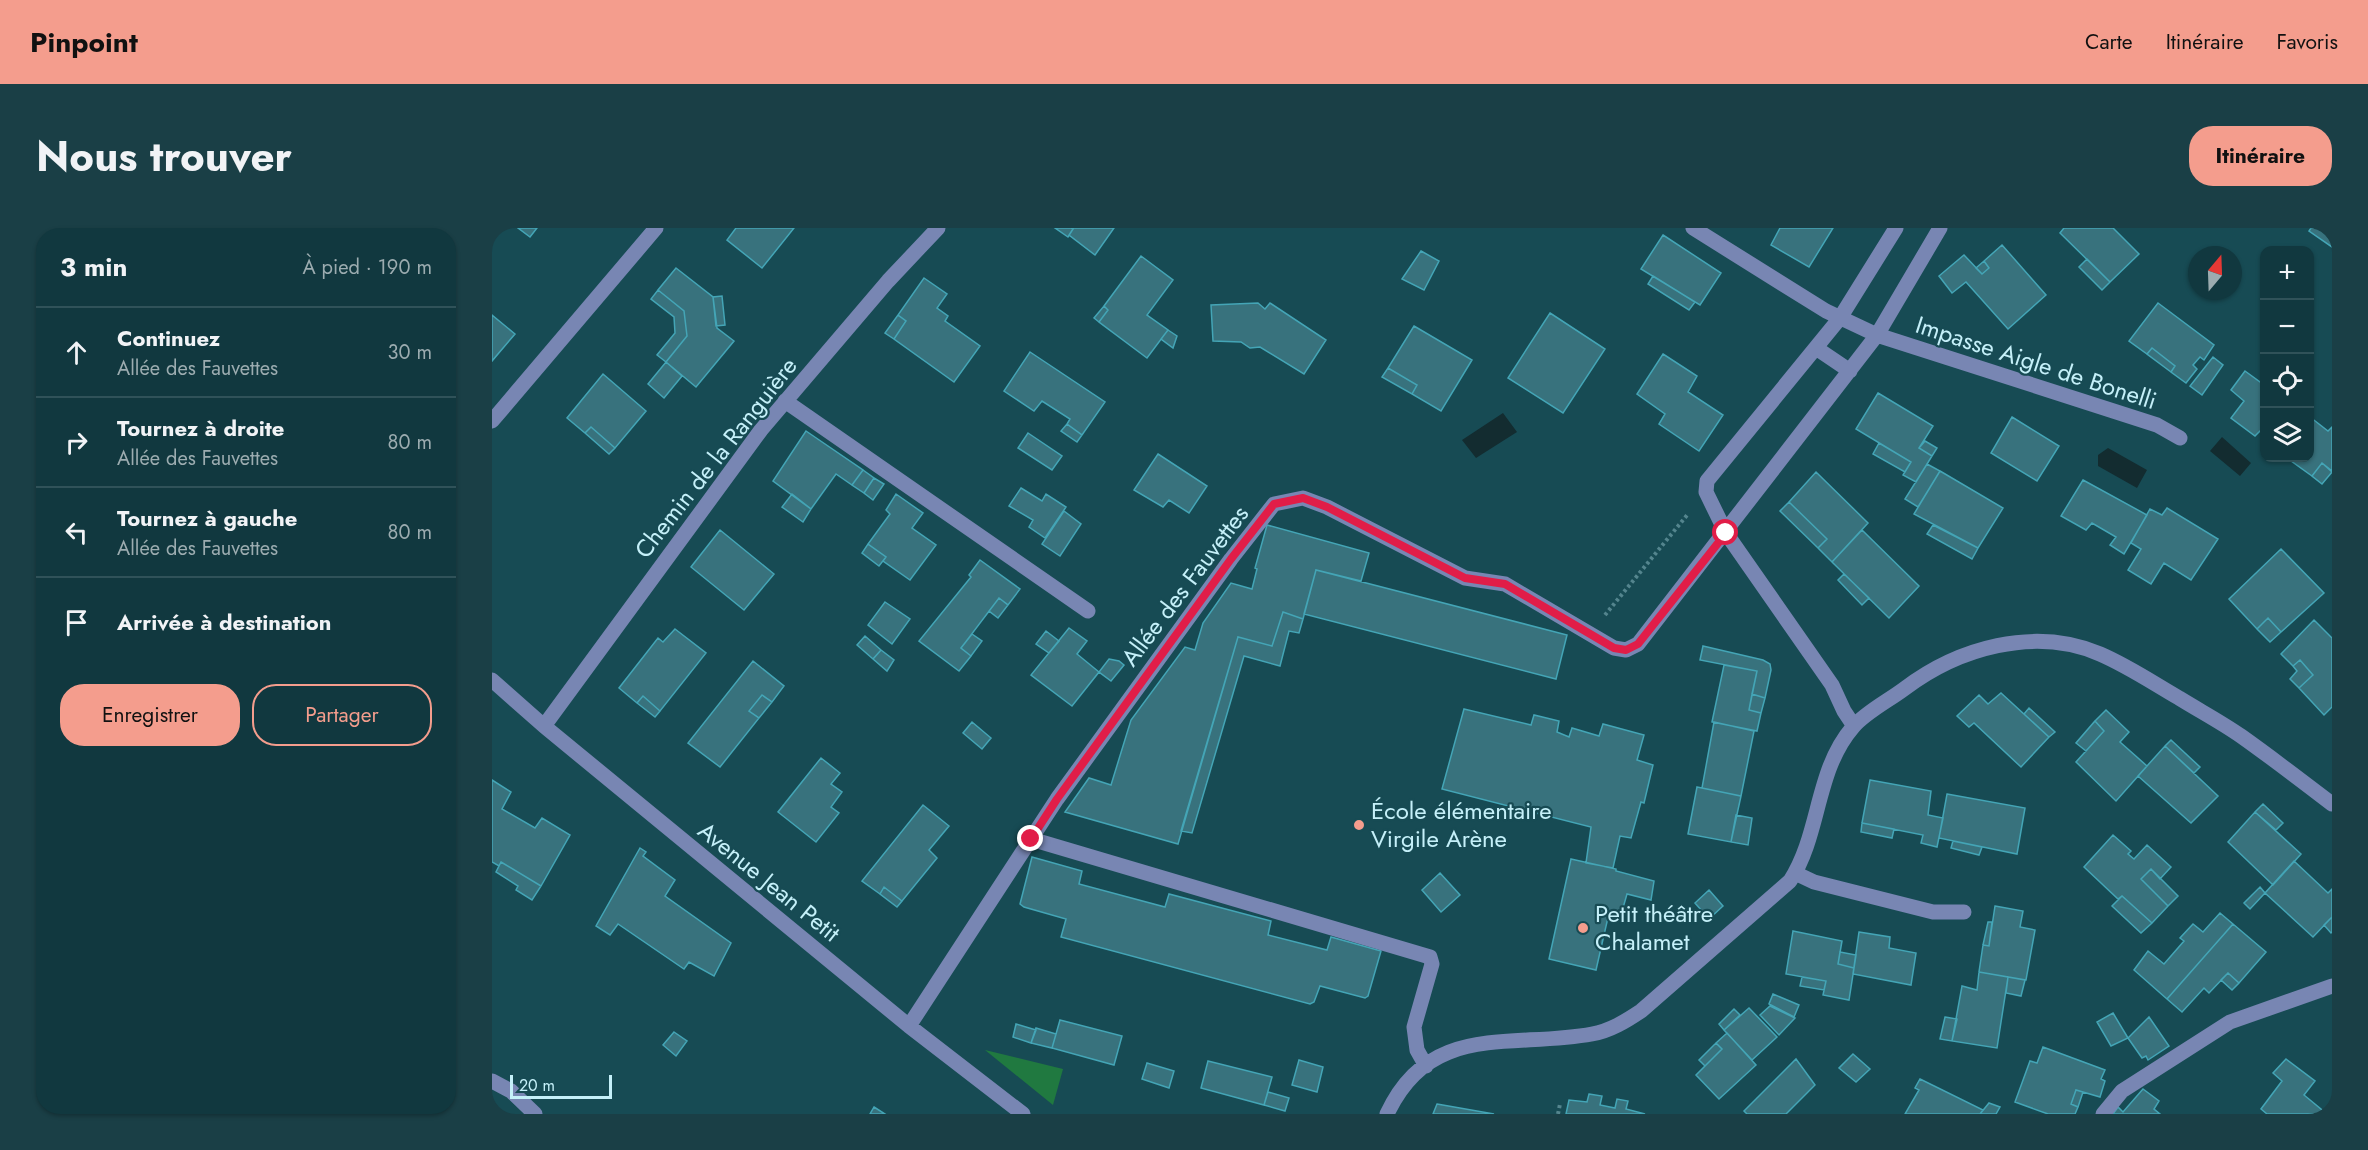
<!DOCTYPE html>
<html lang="fr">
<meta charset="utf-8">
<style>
:root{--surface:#11383f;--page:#1a3f46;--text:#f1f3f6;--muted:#9cacb0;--line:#305259;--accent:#f49d8d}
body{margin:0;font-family:Jost,sans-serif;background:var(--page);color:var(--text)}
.controls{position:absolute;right:18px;top:18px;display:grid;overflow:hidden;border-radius:12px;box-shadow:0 2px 4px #0004}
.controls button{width:54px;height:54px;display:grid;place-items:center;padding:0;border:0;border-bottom:2px solid var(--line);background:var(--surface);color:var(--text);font:30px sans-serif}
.compass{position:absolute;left:1696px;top:18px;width:54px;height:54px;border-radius:50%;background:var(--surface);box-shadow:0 2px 4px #0004;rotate:19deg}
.scale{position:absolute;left:18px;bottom:15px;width:102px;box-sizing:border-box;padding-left:6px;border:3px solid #c5f0f9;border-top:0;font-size:16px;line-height:21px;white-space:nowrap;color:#c5f0f9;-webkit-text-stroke:4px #174b54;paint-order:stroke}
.stop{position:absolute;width:18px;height:18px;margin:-14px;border:4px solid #e11d48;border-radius:50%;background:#fff}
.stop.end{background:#e11d48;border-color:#fff;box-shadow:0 2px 6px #0008}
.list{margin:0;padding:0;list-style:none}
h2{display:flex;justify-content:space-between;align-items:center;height:78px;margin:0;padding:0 24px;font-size:26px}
h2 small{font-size:20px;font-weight:400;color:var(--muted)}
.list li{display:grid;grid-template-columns:39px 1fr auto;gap:18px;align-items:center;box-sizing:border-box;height:90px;padding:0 24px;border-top:2px solid var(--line)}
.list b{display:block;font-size:22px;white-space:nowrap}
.list p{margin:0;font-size:20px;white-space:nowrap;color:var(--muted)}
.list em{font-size:20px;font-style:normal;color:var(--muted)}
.actions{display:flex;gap:12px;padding:18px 24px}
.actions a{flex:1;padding:14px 0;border:2px solid var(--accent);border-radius:24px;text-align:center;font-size:21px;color:var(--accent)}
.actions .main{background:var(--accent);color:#111}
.icon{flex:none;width:33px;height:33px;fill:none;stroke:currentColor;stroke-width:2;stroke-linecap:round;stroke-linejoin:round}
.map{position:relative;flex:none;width:1840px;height:886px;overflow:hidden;border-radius:24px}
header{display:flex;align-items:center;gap:36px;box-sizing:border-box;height:84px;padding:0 30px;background:var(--accent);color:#111}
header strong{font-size:28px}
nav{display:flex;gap:33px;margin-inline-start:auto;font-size:21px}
.intro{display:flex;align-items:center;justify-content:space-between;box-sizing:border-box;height:144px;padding:0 36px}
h1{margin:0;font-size:42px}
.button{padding:15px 27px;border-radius:24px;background:var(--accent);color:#111;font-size:21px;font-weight:700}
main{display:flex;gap:36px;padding:0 36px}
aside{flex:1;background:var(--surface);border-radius:24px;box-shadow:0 2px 4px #0004}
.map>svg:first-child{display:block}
</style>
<header>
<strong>Pinpoint</strong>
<nav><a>Carte</a><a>Itinéraire</a><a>Favoris</a></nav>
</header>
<div class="intro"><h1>Nous trouver</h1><a class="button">Itinéraire</a></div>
<main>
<aside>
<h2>3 min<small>À pied · 190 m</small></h2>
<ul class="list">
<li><svg class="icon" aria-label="ahead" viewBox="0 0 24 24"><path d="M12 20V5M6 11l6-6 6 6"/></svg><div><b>Continuez</b><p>Allée des Fauvettes</p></div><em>30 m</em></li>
<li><svg class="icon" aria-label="right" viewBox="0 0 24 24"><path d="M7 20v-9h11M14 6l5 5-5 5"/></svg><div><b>Tournez à droite</b><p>Allée des Fauvettes</p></div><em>80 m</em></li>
<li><svg class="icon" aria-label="left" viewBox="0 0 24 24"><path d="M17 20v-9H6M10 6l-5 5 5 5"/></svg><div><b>Tournez à gauche</b><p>Allée des Fauvettes</p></div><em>80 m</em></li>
<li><svg class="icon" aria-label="arrive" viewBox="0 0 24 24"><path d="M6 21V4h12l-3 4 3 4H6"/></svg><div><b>Arrivée à destination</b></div></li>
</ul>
<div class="actions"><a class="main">Enregistrer</a><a>Partager</a></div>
</aside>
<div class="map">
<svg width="1840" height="886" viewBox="0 0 1840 886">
<rect width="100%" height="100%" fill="#174b54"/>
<path fill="#207940" d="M493 822 571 841 561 877Z"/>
<path fill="#132c30" d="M1011 185 1025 204 984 230 970 212Z
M1730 209 1759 235 1748 248 1718 223Z
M1616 220 1655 242 1645 260 1606 238V227Z"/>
<path fill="#38727d" stroke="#44a5b6" stroke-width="1.5" d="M26 0H45L38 9Z
M244 0H302L270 40 235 12Z
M563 0H579L581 1 576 9Z
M579 0H622L603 27 577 7 581 1Z
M1288 0H1341L1317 39 1279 17Z
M1572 0H1621L1647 26 1618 54 1568 5Z
M1819 0H1828L1840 9V19L1817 3Z
M1828 0H1840V9Z
M1171 7 1229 45 1208 77 1149 41Z
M1510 17 1554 67 1516 101 1474 54 1460 65 1447 48 1472 27 1490 46 1497 40 1492 33Z
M929 23 947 33 932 62 910 51Z
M649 28 681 52 655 87 676 102 655 130 607 94 616 82 612 78Z
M1595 31 1618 54 1610 62 1587 39Z
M1492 33 1497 40 1490 46 1484 40Z
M184 40 221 69 225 100 242 113 204 159 174 134 195 108 192 83 166 62Z
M1161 48 1203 74 1197 82 1156 56Z
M432 50 455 66 445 80 456 88 453 93 488 118 462 154 402 111 414 93 406 87Z
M166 62 192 83 195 108 174 134 165 127 183 105 182 89 159 71Z
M230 68 233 97 224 98 221 69Z
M766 75 773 81 778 75 834 112 812 146 768 119 758 120 749 114 721 113 719 77Z
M1666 75 1722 117 1712 132 1708 129 1701 137 1705 141 1694 155 1679 144 1683 138 1660 120 1655 126 1637 113Z
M612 78 616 82 607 94 602 90Z
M1058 85 1113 121 1071 185 1016 150Z
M0 87 23 106 0 133Z
M406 87 414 93 402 111 393 105Z
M922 98 980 132 949 183 920 166 925 157 896 140Z
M676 102 685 108 681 120 669 111Z
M1660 120 1683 138 1679 144 1655 126Z
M538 124 613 174 590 207 575 196 578 191 550 173 542 183 512 163Z
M1171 126 1205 148 1196 164 1231 187 1207 223 1167 196 1173 186 1145 166Z
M1721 129 1731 137 1710 167 1698 158Z
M174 134 190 148 172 170 156 156Z
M896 140 925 157 920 166 890 149Z
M1753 143 1772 157V199L1763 208 1739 190 1752 173 1739 162Z
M111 146 154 183 123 220 99 199 93 205 75 190Z
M1386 165 1441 198 1427 220 1440 228 1424 254 1411 247 1419 234 1364 201Z
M1520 189 1567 218 1545 253 1499 225Z
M1818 189 1836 203 1840 199V243L1830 235 1820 248 1795 230H1818Z
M575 196 590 207 585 214 569 203Z
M99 199 123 220 117 226 93 205Z
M314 203 371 242 360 257 344 246 319 281 281 253Z
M536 205 570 228 560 242 526 220Z
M1433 213 1445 220 1440 228 1427 220Z
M1387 215 1419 234 1413 244 1381 226Z
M666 226 715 258 697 285 677 272 671 279 642 262Z
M1830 235 1840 244 1830 256 1820 248Z
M1435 236 1448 243 1426 279 1413 271Z
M371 242 382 250 372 265 360 257Z
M1448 243 1511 280 1486 320 1422 286Z
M1324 244 1376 295 1340 334 1326 320 1335 311 1297 274Z
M382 250 392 256 381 272 372 265Z
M1591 252 1655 287 1632 326 1618 317 1624 309 1600 295 1594 302 1569 288Z
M529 260 550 273 554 266 574 279 553 310 537 299 541 292 517 278Z
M300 266 319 281 311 294 290 279Z
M404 266 431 285 420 300 444 317 418 352 391 333 394 329 376 316 398 286 394 282Z
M1297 274 1335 311 1326 320 1288 283Z
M1675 280 1726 311 1699 352 1672 335 1659 356 1636 342 1649 321 1639 315 1658 281 1670 287Z
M572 283 589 296 568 328 550 316Z
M775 297 877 325 869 353 824 342 811 391 791 384 780 418 746 409 686 616 573 584 597 550 619 557 639 492 693 419 703 422 711 395 739 355 760 361 765 341 763 340Z
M1441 297 1486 320 1480 331 1435 306Z
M228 302 282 346 252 382 199 339Z
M1370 302 1427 358 1397 390 1340 334Z
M376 316 394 329 387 338 370 325Z
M1789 321 1832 365 1789 404 1776 390 1765 401 1737 371Z
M488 332 528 361 516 377 507 370 469 420 479 428 467 443 427 413 479 349 477 347Z
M824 342 1075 407 1064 451 812 386Z
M1352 346 1377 370 1370 377 1346 352Z
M507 370 516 377 506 390 497 383Z
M393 374 418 391 400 416 376 397Z
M791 384 811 391 807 405 797 403 788 438 752 428 700 605 689 603 746 409 780 418Z
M1776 390 1789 404 1778 414 1765 401Z
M1822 392 1840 410V479L1832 487 1807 460 1821 447 1808 432 1801 438 1789 426Z
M577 400 595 413 585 426 607 444 580 478 539 447Z
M183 401 214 425 168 483 151 468 145 475 127 460 166 410 171 414Z
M554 403 567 413 557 425 544 416Z
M480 406 490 413 479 428 469 420Z
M373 408 389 422 381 431 365 417Z
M1211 418 1271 432 1278 436 1279 442 1273 470 1260 466 1265 443 1208 432Z
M389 422 402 432 395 443 381 431Z
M617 431 627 433 632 437 619 453 607 444Z
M1808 432 1821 447 1807 460 1798 451 1805 443 1801 438Z
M261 433 292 458 280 474 270 467 257 483 267 490 228 539 196 515Z
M1232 437 1265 443 1257 482 1269 485 1265 503 1220 494Z
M1509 465 1557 509 1529 539 1482 495 1477 499 1465 488 1487 467 1496 476Z
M1260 466 1273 470 1269 485 1257 482Z
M270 467 280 474 267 490 257 483Z
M151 468 168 483 163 489 145 475Z
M1537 480 1563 504 1557 509 1532 486Z
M972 481 1039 497 1042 487 1067 493 1065 504 1077 509 1080 500 1107 508 1111 496 1152 507 1145 532 1161 537 1152 575 1149 574 1139 610 1128 608 1121 640 1094 635 1099 599 950 561Z
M1614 482 1637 504 1628 514 1655 538 1624 573 1584 534 1612 503 1603 493Z
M1603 493 1612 503 1594 523 1584 515Z
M480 494 499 510 490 521 471 505Z
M1222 494 1262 503 1249 568 1210 560Z
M1679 512 1708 539 1702 545 1673 518Z
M1673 518 1726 568 1699 595 1646 548Z
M329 530 348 545 339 556 350 564 339 579 347 585 324 614 286 584Z
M0 552 19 564 10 581 43 600 50 590 78 607 49 658 9 634 7 638 0 634Z
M1378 552 1439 563 1436 587 1451 590 1445 619 1429 615 1431 607 1370 595Z
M1205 559 1249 568 1239 614 1196 606Z
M1455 566 1533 580 1525 626 1447 610Z
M1771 576 1791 595 1784 602 1763 584Z
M431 577 457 598 437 622 445 630 410 673 392 659 388 666 370 653Z
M1763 584 1809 626 1781 657 1736 614Z
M1244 587 1260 590 1256 617 1239 614Z
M1370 595 1402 601 1400 610 1369 604Z
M1621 607 1639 623 1636 626 1642 631 1655 617 1679 639 1668 651 1659 641 1649 651 1676 678 1660 695 1630 668 1626 671 1592 639Z
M1461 613 1490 619 1487 627 1459 620Z
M148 620 154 624 151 628 183 652 173 668 239 715 222 748 197 734 192 741 126 696 118 707 104 698Z
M540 629 590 643 587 656 673 679 677 666 779 693 776 707 835 722 839 709 889 723 876 768 873 770 828 758 822 774 818 776 569 709 574 691 532 679 528 676Z
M1079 631 1124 641V643L1162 653 1159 672 1135 666 1129 687 1117 685 1104 742 1057 731Z
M1802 633 1836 665 1840 661V689L1821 709 1773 665Z
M9 634 49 658 40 672 24 662 26 658 4 644Z
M1659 641 1686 668 1676 678 1649 651Z
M948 645 968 667 949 684 930 662Z
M392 659 410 673 405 679 388 666Z
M1768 659 1773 665 1758 681 1752 675Z
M1217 662 1231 678 1217 691 1203 675Z
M1630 668 1660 695 1649 705 1620 678Z
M1503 678 1531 683 1528 699 1543 702 1534 752 1487 744 1491 717 1497 718Z
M1728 685 1741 696 1675 771 1642 742 1656 723 1672 736 1692 713 1688 710 1701 696 1711 704Z
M1840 689V704L1839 705 1832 697Z
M1496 694H1500L1497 718 1491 717Z
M1741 696 1774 724 1747 755 1736 745 1717 765 1712 760 1690 784 1675 771Z
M1301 703 1350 713 1346 736 1362 740 1357 772 1331 767 1334 753 1294 746Z
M1367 704 1398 709 1397 720 1424 725 1419 757 1361 746Z
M1348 724 1364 727 1362 740 1346 736Z
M1487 744 1516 749 1505 820 1460 813 1470 758 1485 762Z
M1736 745 1747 755 1740 762 1729 752Z
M1310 749 1334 753 1332 762 1308 758Z
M1516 749 1533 752 1529 768 1514 765Z
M1281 766 1307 777 1302 789 1277 776Z
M1278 778 1303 790 1287 807 1268 787Z
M1257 780 1285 809 1260 832 1232 802Z
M1242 781 1248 787 1232 802 1227 796Z
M1621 785 1636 810 1619 818 1605 794Z
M1453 789 1465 791 1460 813 1448 811Z
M1657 789 1677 818 1656 832 1654 828 1650 830 1636 810Z
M568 792 630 808 622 837 560 820Z
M524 796 544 802 539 815 521 809Z
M544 800 564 806 560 820 539 815Z
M182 804 195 813 184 828 171 817Z
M1235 805 1264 837 1227 871 1204 847 1230 821 1224 815Z
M1224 815 1230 821 1213 838 1207 832Z
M1551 819 1613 842 1609 851 1613 853 1608 869 1584 862 1579 876 1586 879 1583 886H1556L1523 874 1538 833 1545 835Z
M1361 826 1378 841 1364 854 1347 840Z
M1304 831 1323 857 1294 886H1255L1252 883Z
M1794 831 1823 853 1812 867 1835 886H1775L1769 881 1790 853 1781 845Z
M807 832 831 839 825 864 800 857Z
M716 833 780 849 772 877 709 860Z
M655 835 682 843 677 860 650 851Z
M1428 851 1491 882 1488 886H1413L1427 862 1423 860Z
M1651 861 1667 873 1662 881 1668 886H1621L1626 879 1631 884Z
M1584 862 1591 864 1586 879 1579 876Z
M776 864 797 870 793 883 772 877Z
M1097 866 1110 868 1108 877 1123 880 1125 871 1136 873 1134 881 1153 886H1074L1077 872 1095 874Z
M1497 875 1508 879 1504 886H1488Z
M945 876 1002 886H941Z
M382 879 393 886H378Z"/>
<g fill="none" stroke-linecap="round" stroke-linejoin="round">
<path stroke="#54858e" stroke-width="4" stroke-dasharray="3 3" stroke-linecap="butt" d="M1113 387 1196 286
M1066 886 1068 876"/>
<path stroke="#7886b3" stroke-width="15" d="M1201 0 1334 83 1385 107 1665 197 1688 210
M1324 120 1358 143
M293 173 596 383
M0 193 164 0
M0 452 52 498 417 798 531 886
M52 498 269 202 396 53 446 0
M1362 498 1352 483 1340 457 1234 305 1214 264 1215 253 1348 90 1404 0
M539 611 938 729 940 736 922 799 925 822 934 838
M1303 645 1322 654 1441 684H1472
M417 798 565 571 739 331 782 276 811 270 835 279 973 350 1013 356 1122 420 1134 422 1146 416 1385 107 1448 0
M0 853 19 863 43 886
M895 886C938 793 1020 821 1100 806 1118 803 1134 793 1149 783L1298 653C1329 605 1323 543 1361 499 1374 484 1396 473 1412 461 1466 420 1542 398 1608 426 1636 438 1661 455 1687 470 1708 483 1729 494 1749 508 1780 530 1810 553 1840 576
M1611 886 1630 863 1738 794 1840 758"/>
</g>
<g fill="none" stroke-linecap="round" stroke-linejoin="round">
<path stroke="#e11d48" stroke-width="8" d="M539 611 565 571 739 331 782 276 811 270 835 279 973 350 1013 356 1122 420 1134 422 1146 416 1234 305"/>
</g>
<g fill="#f49d8d" stroke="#174b54" stroke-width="2">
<circle cx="867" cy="597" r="6"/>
<circle cx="1091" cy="700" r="6"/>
</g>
<g text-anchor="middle" stroke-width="4.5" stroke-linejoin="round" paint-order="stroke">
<g font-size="24" fill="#c5f0f9" stroke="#174b54">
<text transform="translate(1544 135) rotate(18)" y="8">Impasse Aigle de Bonelli</text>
<text transform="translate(224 230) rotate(-52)" y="8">Chemin de la Ranguière</text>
<text transform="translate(693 358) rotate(-53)" y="8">Allée des Fauvettes</text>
<text transform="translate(277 654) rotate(39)" y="8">Avenue Jean Petit</text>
</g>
<g font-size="24" fill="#c5f0f9" stroke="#174b54" text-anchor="start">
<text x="879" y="591">École élémentaire<tspan x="879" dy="28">Virgile Arène</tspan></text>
<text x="1103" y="694">Petit théâtre<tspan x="1103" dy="28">Chalamet</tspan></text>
</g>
</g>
</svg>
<div class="controls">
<button>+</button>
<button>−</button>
<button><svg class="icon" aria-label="locate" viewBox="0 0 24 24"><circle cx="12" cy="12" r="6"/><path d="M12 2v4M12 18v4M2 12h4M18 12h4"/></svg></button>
<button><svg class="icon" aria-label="layers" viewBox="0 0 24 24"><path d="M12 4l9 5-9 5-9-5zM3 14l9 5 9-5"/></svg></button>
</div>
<svg class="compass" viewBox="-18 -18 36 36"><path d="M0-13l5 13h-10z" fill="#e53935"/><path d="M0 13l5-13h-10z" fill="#9cacb0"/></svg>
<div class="scale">20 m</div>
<div class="stop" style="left:1234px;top:305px"></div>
<div class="stop end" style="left:539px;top:611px"></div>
</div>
</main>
